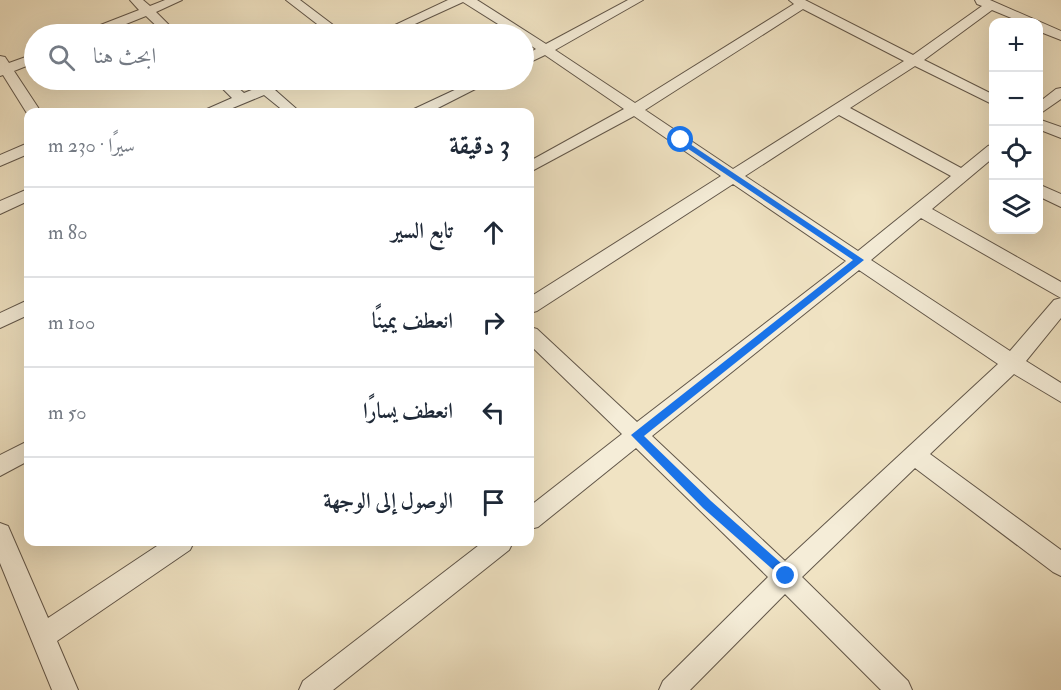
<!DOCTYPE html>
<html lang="ar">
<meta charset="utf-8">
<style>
:root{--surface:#fff;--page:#f2f2f3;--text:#1f2937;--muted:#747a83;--line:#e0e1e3}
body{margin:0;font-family:"IM FELL Double Pica",Amiri,serif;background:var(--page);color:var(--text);direction:rtl}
.controls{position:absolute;right:18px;top:18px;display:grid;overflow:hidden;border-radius:12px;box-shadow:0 6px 24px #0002}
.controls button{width:54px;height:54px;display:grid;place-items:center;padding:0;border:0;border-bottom:2px solid var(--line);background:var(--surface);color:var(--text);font:30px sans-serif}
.stop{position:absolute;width:18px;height:18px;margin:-14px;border:4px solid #1a73e8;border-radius:50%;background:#fff}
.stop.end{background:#1a73e8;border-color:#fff;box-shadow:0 2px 6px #0008}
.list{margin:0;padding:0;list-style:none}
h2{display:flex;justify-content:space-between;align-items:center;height:78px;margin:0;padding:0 24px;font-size:26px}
h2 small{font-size:20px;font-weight:400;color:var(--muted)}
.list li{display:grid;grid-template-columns:39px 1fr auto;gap:18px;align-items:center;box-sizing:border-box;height:90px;padding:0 24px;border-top:2px solid var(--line)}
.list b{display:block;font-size:22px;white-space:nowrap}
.list em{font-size:20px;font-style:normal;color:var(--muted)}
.icon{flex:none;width:33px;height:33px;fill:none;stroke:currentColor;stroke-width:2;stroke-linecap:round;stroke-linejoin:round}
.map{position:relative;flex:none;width:1061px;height:690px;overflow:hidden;direction:ltr}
.search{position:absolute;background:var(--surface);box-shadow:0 6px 24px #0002;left:24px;top:24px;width:510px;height:66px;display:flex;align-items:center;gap:15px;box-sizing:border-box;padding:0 21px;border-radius:33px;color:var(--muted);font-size:22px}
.panel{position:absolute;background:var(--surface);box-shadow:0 6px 24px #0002;left:24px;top:108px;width:510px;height:438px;border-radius:12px;direction:rtl}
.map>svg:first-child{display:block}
</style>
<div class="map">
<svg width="1061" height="690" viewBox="0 0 1061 690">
<rect width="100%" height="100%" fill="#f0e3c3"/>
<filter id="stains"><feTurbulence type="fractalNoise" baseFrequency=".00333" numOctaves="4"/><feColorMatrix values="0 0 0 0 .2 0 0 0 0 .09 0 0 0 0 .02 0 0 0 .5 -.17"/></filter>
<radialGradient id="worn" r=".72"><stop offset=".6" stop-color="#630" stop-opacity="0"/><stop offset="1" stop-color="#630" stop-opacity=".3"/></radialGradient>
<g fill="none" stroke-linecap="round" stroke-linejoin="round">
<defs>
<path id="minor" d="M130 0H143L150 6 165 0H182L156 12 178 34H165L146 16 101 34H84L85 31 139 10Z
M286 0H300L345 34H330Z
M448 0H477L546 44 628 0H643L555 50 635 103 794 4 789 0H805L913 55 982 6 977 4 975 0H990L1061 31V40L1038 31V22H1021L992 10 924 60 994 95V105L915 66 850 108 961 168 988 146 994 144V157L932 209 1061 282V298L921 218 871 260 1010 351 1054 300 1061 298V318L1026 361 1061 383V402L1014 374 930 454 1061 550V576L1053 572 915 468 802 577 908 681 912 690H881L785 594 690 690H659L663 681 768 577 636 448 538 527 530 529V506L622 434 530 345V327L537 329 637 422 846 261 733 184 537 311 530 313V297L721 176 634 116 530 172V161L624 109 545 55 524 65V56L536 49 524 41V34H514L463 2 393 34H376ZM803 9 904 61 733 169 645 110ZM839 115 951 176 858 251 745 176ZM859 270 998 364 785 561 652 436Z
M34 54V63L14 71 41 112H28V115L3 75 0 76V56L5 57 9 63Z
M214 80H229L244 93 276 80H294L292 83 275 90 300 112H285L264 95 223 112H205L207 109 232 98Z
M476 80H493L430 112H412L414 109Z
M1061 88V99L1038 115V103L1056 89Z
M1038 119 1061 127V138L1038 129Z
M28 143V154L0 166V155Z
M1038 184 1061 194V207L1038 196Z
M28 189V201L0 214V201Z
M28 300V315L0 328V313Z
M28 441V461L0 476V455Z
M0 523 8 526 48 618 163 542H194L190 550 57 641 78 690H52L0 563Z
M483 542H513L509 550 333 690H299L303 681Z"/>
</defs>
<use href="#minor" stroke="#62574a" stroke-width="2"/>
<use href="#minor" fill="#f5edd8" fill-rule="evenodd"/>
</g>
<path fill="#1a73e8" d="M681 138 864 260 644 436 711 501 790 571 792 576 786 581 703 508 631 435 853 260 678 142V138Z"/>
<rect width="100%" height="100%" filter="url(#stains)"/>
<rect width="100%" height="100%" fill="url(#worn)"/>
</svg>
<div class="controls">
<button>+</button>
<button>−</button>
<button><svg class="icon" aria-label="locate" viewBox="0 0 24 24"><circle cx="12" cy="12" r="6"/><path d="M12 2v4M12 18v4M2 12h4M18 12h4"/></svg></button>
<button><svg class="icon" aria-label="layers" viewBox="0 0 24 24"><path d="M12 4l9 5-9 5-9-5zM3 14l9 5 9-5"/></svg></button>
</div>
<div class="stop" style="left:681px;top:140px"></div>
<div class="stop end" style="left:786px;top:576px"></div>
<div class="search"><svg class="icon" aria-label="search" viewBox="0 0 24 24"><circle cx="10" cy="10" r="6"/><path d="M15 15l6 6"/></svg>ابحث هنا</div>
<section class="panel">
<h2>3 دقيقة<small>سيرًا · 230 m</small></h2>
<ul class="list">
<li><svg class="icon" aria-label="ahead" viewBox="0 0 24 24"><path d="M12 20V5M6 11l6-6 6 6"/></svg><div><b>تابع السير</b></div><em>80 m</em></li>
<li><svg class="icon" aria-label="right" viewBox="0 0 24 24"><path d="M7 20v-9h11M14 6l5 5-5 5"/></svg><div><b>انعطف يمينًا</b></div><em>100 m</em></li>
<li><svg class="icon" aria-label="left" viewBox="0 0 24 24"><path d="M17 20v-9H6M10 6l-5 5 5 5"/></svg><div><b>انعطف يسارًا</b></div><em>50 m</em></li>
<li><svg class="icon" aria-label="arrive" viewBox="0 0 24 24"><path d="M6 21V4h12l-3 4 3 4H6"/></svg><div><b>الوصول إلى الوجهة</b></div></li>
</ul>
</section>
</div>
